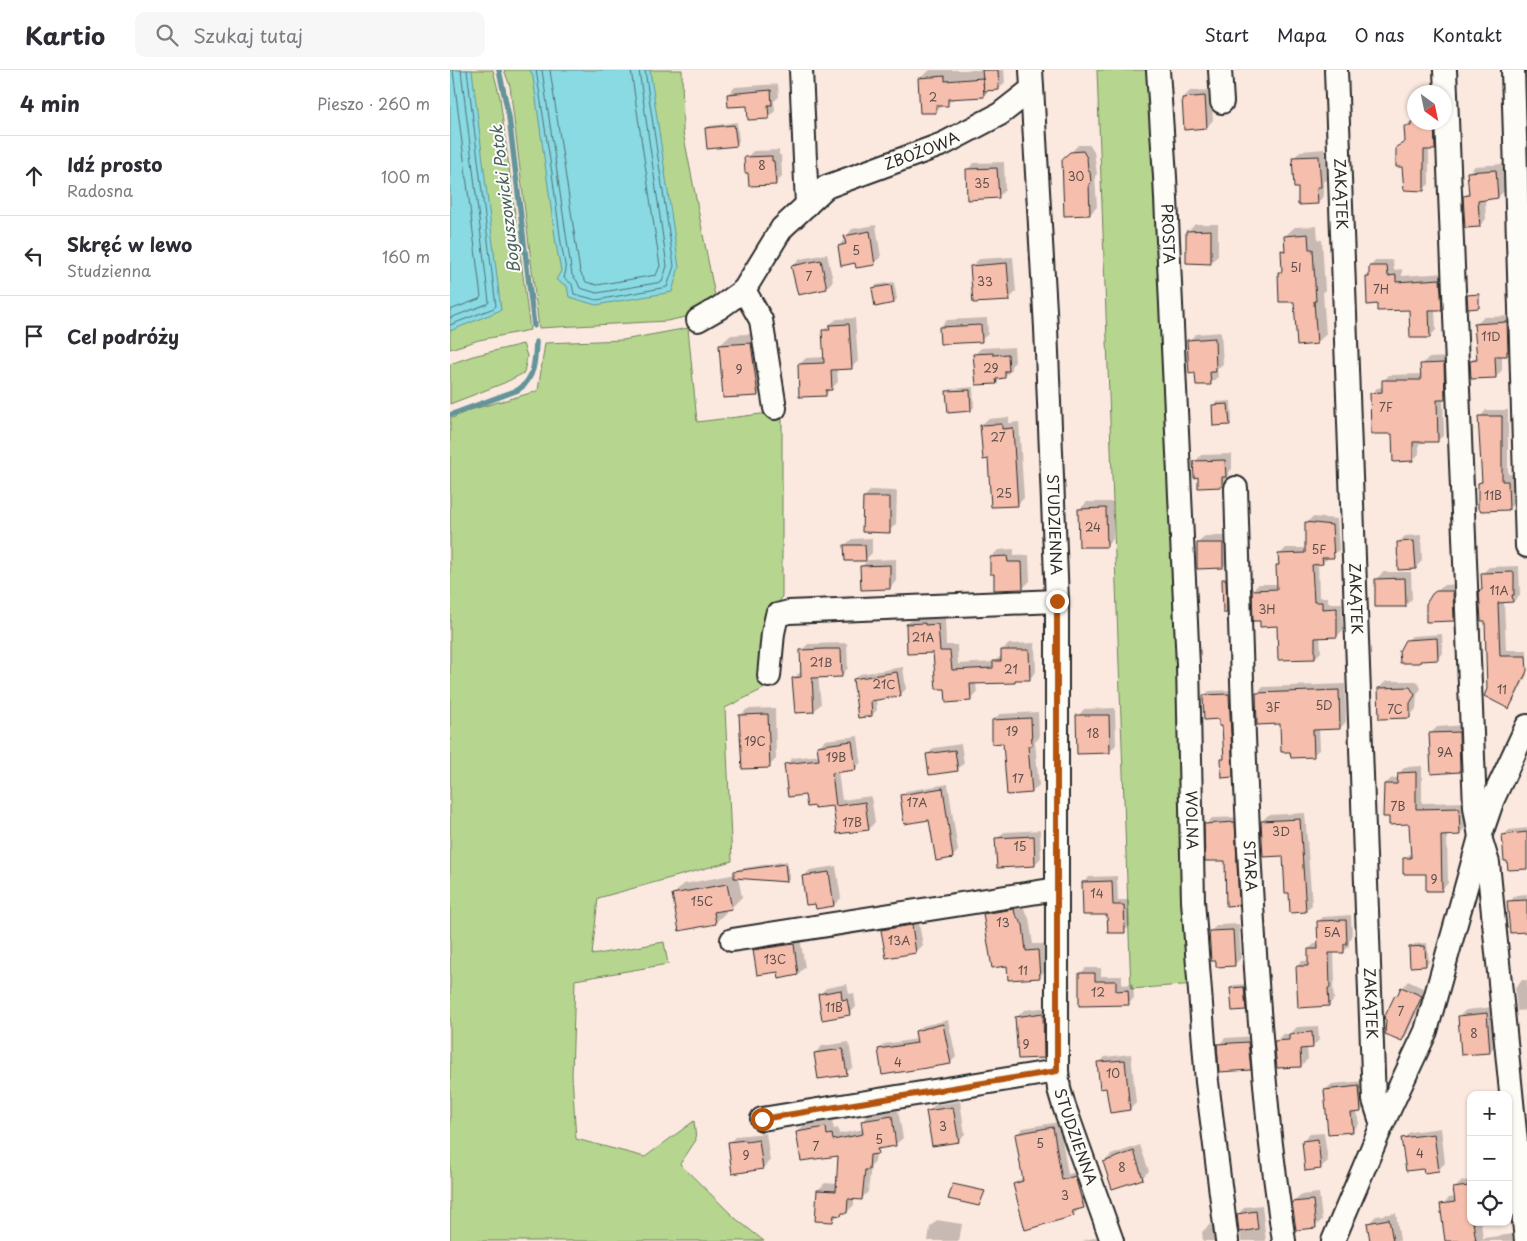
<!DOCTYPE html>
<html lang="pl">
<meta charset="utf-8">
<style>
:root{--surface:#fff;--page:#f7f7f7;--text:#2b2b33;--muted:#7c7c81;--line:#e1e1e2}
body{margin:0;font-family:"Playpen Sans",sans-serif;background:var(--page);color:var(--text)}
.controls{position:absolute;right:15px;bottom:15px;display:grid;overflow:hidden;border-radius:10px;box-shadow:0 1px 4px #0004}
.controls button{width:45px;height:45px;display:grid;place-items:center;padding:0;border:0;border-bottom:1px solid var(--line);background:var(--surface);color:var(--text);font:25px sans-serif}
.compass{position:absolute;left:957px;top:15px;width:45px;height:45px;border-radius:50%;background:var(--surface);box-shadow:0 1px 4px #0004;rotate:147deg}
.stop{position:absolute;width:15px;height:15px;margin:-11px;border:4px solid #b45309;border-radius:50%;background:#fff}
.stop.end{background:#b45309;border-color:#fff;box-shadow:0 1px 5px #0008}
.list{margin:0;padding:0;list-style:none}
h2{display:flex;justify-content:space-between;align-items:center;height:65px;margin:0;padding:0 20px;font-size:21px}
h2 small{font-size:16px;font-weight:400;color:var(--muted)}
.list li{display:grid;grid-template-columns:32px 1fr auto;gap:15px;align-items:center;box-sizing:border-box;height:80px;padding:0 20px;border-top:1px solid var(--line)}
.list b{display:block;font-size:19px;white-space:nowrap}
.list p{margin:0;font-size:16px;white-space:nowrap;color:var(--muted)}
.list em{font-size:16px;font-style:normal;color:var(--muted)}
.icon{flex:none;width:28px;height:28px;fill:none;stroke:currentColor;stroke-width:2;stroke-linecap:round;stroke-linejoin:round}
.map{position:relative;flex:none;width:1077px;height:1171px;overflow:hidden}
header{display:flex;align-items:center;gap:30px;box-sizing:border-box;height:70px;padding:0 25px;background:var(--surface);border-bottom:1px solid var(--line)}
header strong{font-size:24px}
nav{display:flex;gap:28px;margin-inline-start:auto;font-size:18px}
.search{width:350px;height:45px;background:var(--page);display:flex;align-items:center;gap:12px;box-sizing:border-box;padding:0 18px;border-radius:10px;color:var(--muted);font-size:19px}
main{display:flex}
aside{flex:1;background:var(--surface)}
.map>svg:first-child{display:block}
</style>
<header>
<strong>Kartio</strong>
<div class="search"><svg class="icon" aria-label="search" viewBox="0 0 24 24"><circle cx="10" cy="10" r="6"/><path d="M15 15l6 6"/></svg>Szukaj tutaj</div>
<nav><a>Start</a><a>Mapa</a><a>O nas</a><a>Kontakt</a></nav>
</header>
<main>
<aside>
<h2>4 min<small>Pieszo · 260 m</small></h2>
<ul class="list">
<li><svg class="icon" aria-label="ahead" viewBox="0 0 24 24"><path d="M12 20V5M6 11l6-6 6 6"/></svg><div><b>Idź prosto</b><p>Radosna</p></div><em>100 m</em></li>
<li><svg class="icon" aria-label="left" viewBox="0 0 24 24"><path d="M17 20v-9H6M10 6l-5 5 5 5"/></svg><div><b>Skręć w lewo</b><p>Studzienna</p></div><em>160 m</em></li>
<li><svg class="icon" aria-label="arrive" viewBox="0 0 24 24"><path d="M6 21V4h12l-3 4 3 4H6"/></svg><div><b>Cel podróży</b></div></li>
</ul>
</aside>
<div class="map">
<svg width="1077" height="1171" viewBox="0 0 1077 1171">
<rect width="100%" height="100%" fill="#fbe9e0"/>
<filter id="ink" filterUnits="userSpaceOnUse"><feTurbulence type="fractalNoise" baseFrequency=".02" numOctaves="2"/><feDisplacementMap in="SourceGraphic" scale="10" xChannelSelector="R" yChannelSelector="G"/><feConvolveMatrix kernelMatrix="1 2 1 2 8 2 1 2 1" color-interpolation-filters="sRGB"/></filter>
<g filter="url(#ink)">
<path fill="#b6d68f" stroke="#70805d" d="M0 0H43L50 28 80 260 29 270 0 279Z
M54 0H232L233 62 265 226 249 244 217 251 89 258 60 16Z
M647 0H702L745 914 681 919Z
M238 258 247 352 319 343 332 347V526L318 562 315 618 275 638 282 791 148 828 142 885 214 872 218 894 125 910 122 1005 126 1069 195 1087 244 1051 246 1070 230 1094 285 1148 314 1171H0V349L20 340 88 321 95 273 173 270Z
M73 274 77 286 74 303 54 313 0 334V294L23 286Z"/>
<path fill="#89dae3" stroke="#639499" d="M0 0H22L51 240 0 261Z
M80 0H200L229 197 222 222 146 235 119 227 117 216 106 210 111 201 106 174 83 7Z"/>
<path fill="#0003" d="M480 0H554L555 12 549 19H540L534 26 504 28 497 34 493 35 486 41 470 8Z
M328 14 329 27 324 31 325 41 318 48 278 24 285 17Z
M761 20 763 50 757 57 733 28 740 21Z
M964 48V52H990L991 73 985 79H979V114L973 120 953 95 947 78 956 70 955 57Z
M287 52 289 71 286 74 256 59 259 56Z
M628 75H640L644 81 647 104 645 106 647 137 640 144 614 90Z
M875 79 877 109 873 112 874 126 867 133 849 116 844 88 850 81Z
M329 80V85H331L332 107 325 114 296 88 303 81Z
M554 92 555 120 548 127 517 100 524 93Z
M1053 94 1055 120 1048 127 1035 129 1036 149 1029 156 1015 126 1020 121 1018 103 1025 96Z
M745 154H768V186L761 192 738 161Z
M426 155 431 187 424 194 406 192 389 176 402 159Z
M867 156 868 170H872L875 220 873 222 876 264 867 273 830 203 833 199V181L836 178 835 166 845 157Z
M377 184 383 211 376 218 343 196 350 189Z
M563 187 566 222 559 229 522 196 529 189Z
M926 190H943L944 200 952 199V206L996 203 998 232 991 239H985L986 260 979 267 960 239 928 233 917 207 920 204V197Z
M444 212 447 229 444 232 423 218 426 215Z
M1063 246V278L1056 285H1052V300L1046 307 1021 291 1028 285 1026 254 1033 247Z
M405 248 408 291 401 298 387 299 388 312 376 324 349 295 356 288 375 287 374 260 380 254 387 249Z
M537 248 538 264 531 270 490 257 497 250Z
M771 262 773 294 767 299 768 307 761 313 746 302 739 270 746 264Z
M311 263 318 314 308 325 270 275 281 265Z
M549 277V278L564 277 565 292 561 296 562 300 546 313 524 285 531 278Z
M1000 287 1001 322 993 328 994 365 987 371H969V384L963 390 943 363 921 324 927 318 933 317V311L939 305 972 304 971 295 978 288Z
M523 317 524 337 521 340 498 322 501 319Z
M781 331 782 350 779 353 763 335 766 332Z
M1036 340H1058V404H1065V432L1058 439 1029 413 1033 409 1030 347Z
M559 347V353L569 352 574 428 567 435 540 388 531 355 538 349Z
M782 384V399L778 403V409L772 416 749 406 745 392 751 385Z
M421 420 447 421 446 454 439 461 414 427Z
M637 432H663V469L656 476 630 439Z
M862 447 887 449 889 480 872 493H868L869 527H878V533H892L893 560 887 566H870L871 582 865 588 828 555 803 520 809 514H828L827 496 830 493V484L836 478H856L857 453Z
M971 465 972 491 965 498 948 473 955 466Z
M755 466H779L780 490 773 497 748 473Z
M422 468V483L415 490 395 475 402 469Z
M564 479V486L579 485 580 511 573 518 545 503 541 487 548 480Z
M446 489V511L440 518 411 497 418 490Z
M1069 496 1070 525 1064 531H1054L1056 580H1077V605L1064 631 1058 637 1038 619 1036 549 1031 520 1033 518V503L1039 497Z
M933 502H961L962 529 955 536 926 509Z
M778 506 779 538 776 541 773 510Z
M1009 514 1011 543 1004 550 983 525 994 515Z
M482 546V549L495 548 496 575H507L508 594 544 592 552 585V580L559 574 585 573 586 602 579 609H567L564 612H526L527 623 520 630 496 618 484 581 457 554 464 547Z
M992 564 993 583 988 588 971 590 956 571 962 566Z
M397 573 398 598 392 605 368 606 371 634 364 641 343 608 352 601 351 581 358 574Z
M453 597 456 619 451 624 426 629 427 640 422 645 404 609 410 604Z
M936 611H967L971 618 967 625 966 639 960 646 929 618Z
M895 614 896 652 890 658 869 659 870 679 863 685 831 653 807 624 813 617Z
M784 620 787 701 782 706 773 690 775 688 773 655 754 626 759 621Z
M325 638 326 689 319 696 290 646 297 639Z
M665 638 666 675 659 682 628 646 634 639Z
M588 642 589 668 585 672 589 715 582 722 543 650 550 644Z
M1015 655 1017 694 1010 701 980 664 987 657Z
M408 666 411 692 405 699 388 701 392 730 421 726 425 752 419 759 388 763 384 735 357 724 336 695 342 688 370 685 368 677 375 670Z
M511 674 514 693 507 700 477 685 484 678Z
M972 696V733L1015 732 1016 757 1009 764H997L998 813 992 820 977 802 954 789 962 782 961 753 935 714 942 708H949V703L955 697Z
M498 714 508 781 503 786 487 789 480 748 451 726 456 721Z
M855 743 862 835 855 841 840 821 835 785 812 751 818 745Z
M790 747 795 828 788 834 776 789 756 754 762 748Z
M1077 758V797L1054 765 1059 760Z
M590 760 591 788 584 795 547 769 554 762Z
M337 791 340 808 337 811 288 807 292 827 281 838 275 839 276 842 265 853 223 825 234 814 286 804V802L289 799Z
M386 796 391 828 384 835 367 837 366 833 353 807 360 800Z
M667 806 668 830H679L680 856 674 861 633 813 639 807Z
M1077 824V860L1059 832 1066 825Z
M571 833 579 848 583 874H595L596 900 589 907 558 895 534 844 541 838Z
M901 845 902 868 899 871V876L894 881 884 882 885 911 883 914 884 929 879 935 847 897 852 891H859V879L864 874H869L868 852 873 847Z
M468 849 473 875 466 882 433 860 439 853Z
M789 854 791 888 784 895 760 862 767 855Z
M350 868 355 897 348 904 329 900 304 880 311 874Z
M977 873 979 892 976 895 961 877 964 874Z
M636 898H651V906H672V915L683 914 684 928 678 934 630 904Z
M1072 910H1077V940L1067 941 1065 917Z
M958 911 977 920 957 964 951 970 946 926Z
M397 914 399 924 404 923 406 937 399 944 369 925 376 918Z
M797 914 798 936 795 939 781 918 784 915Z
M600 937V980L593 987 567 947 574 940Z
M1043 937 1046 975 1039 982 1009 946 1016 940Z
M498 950 506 987 500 993 429 979 434 974 468 969 466 961 472 956Z
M868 956 869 970 862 977H857L858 989 851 996 826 971 833 964H840L847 957Z
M805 966 807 992 800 999 769 975 775 968Z
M399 972 403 997 396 1003 365 983 372 976Z
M681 984 686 1033 680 1039 657 1017 649 993 655 987Z
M915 1011 917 1034 911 1041H907L909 1054 902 1061 875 1020 882 1014Z
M510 1031 515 1064 508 1071 478 1042 485 1035Z
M448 1040 453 1068 446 1074 434 1076 426 1083 425 1092 421 1096 418 1122 411 1129 404 1128V1135L397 1142 389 1144 383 1151 368 1120 375 1113 387 1114 390 1084 347 1062 354 1055 382 1051 384 1059 388 1058 389 1064 414 1059 413 1051 419 1044Z
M609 1052 618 1104 631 1101 639 1130 623 1145 565 1114 573 1107 567 1064 573 1058Z
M991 1058 995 1093 988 1100 974 1097 953 1069 960 1062Z
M316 1063 320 1091 313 1098 279 1073 286 1066Z
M874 1063 878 1091 871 1097 853 1071 860 1064Z
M690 1075 699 1101 692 1108 654 1092 661 1085Z
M1021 1110V1152H1031L1033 1168 1064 1164 1065 1171H996L992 1135 999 1128 1006 1127 1005 1118 1012 1111Z
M869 1123 872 1150 865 1157 843 1132 850 1125Z
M812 1135 816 1171H791L788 1144 795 1137Z
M946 1143 950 1171H922L919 1153 926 1146Z
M487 1150 512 1154 509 1171H478L480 1157Z
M769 1154 773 1171H753L752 1162 759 1155Z
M651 1166 652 1171H632Z"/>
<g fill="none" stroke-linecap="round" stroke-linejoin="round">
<path stroke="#517175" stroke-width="1" d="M86 0 102 103 111 173 116 200 114 208 122 214 124 224 147 230 217 217 224 196 195 0
M92 0 122 205 127 211 130 218 147 223 212 212 217 196 189 0
M100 0 130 202 136 212 147 215 206 205 210 196 181 0
M0 240 29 229 31 227 3 0
M0 248 37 234 39 232 11 0
M0 255 44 238 46 236 17 0"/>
<path stroke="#639499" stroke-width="5.5" d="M49 0 59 47 84 256
M0 345 68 320C85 309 85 290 86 272"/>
</g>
<path fill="#f6beac" stroke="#2b2b2b" d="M532 0H548L549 20 534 21Z
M495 6V11L533 8 534 27 498 29V36H486V43H470L468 8Z
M321 20 322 35H318L319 49 298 50 297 36 278 37 277 24Z
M755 26 757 58 734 60 732 28Z
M961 52H984L985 80H974V121L954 120 952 97H946V77L955 72 954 56H961Z
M284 55 287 76 257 79 255 58Z
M633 81 637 88 638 99 640 102 641 112 639 114 640 145 614 146 612 89 620 82Z
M322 86V91H324L326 115 299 116 298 103H295L294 87Z
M869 86 871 117H867L868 134 848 135V118H844L842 87Z
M547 98 549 128 517 130 516 99Z
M1046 100 1048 128 1028 131 1030 157 1015 158 1013 126 1019 125 1017 102Z
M761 160V194L736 193V161Z
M420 161 425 195 406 198 405 193 391 196 388 176 396 174 394 166Z
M858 164 859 179H863L866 231H864L867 274 847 276 844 232H829L828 202H832L831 180 835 181 834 166Z
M371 190 377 219 348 225 341 196Z
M557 193 560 231 523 233 520 196Z
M919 196H937L938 206 946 205V212L990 209 992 240H979L980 268H960L959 240 927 241V234L917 235 916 207H919Z
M441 215 444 233 425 237 422 218Z
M1029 224V238L1018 239 1017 225Z
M1057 252 1058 281H1057V286H1045L1046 308 1021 309 1020 291 1027 290 1024 254Z
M399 254 402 299 381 300 382 320H376V326L349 327 348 294 374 293 372 260H380L379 255Z
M531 255 532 272 490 274 489 257Z
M765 268 766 302H760L761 315H746L745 303 739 304 737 270Z
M301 273 308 326 273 328 269 275Z
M543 283V285L558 284 559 301H555V308L546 309 547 314 526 315 523 284Z
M994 293 995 330H987L988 372H963V391L943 392 942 364H921L920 323 932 322V310H971L970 294Z
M520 320 521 341 498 343 496 321Z
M778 334 780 355 763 356 762 335Z
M1028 346H1052V411H1058L1059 440 1031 441 1028 439V413L1032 412Z
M552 354V359L563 358 568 436 541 437 538 389 533 390 530 355Z
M775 390 776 407H772V417L748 418V407L744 408 743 391Z
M413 427H440V463L412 462Z
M656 438 657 477H629L628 439Z
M855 452 882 455 884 488H872L873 494 862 495 864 532H872V539L887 538V567L865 568V589L828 590 827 556 810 557V551H803L802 520 827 519 826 495H829L828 484 855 483Z
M964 471 966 499 948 500 947 472Z
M747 473H773V498L747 499Z
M394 475H415L416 491H395Z
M557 486 558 492H572L573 519 544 520V504H540V487Z
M440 495V519L411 520 410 496Z
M1064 502V525H1062L1063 532 1048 533 1050 586H1076L1077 601 1059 639 1034 626 1037 619 1035 551H1031L1029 520H1032L1031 503Z
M955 508 956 537H925V509Z
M772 509H776L777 543H773Z
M986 521H1003L1004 551 976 552V534L982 524Z
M475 553V555L488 554 490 581H500L502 600 543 598V591H551V580H579L580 610H565V613L520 614 521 631 496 633 495 619H486L483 583 457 584 456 554Z
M987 568 988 590 970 591V593H950L949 581 955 570Z
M375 579H391L392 607 362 608 364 642 345 643 342 608 351 607 350 580Z
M447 602 451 626 421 631 422 646 408 648 403 609Z
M960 617 965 625 960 633V648L929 649 928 618Z
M889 620 890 659 863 660 864 687 841 688 840 682H831L830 654 807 655 806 623Z
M779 624 783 707 772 708 771 689H774L772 656H769V649L754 650 753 625Z
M318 644 320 698 292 699 289 645Z
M626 645H659L660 683 627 684Z
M581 648 582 676H578L582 723 557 725 553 673 542 674V650Z
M1009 662 1010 702 981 704 979 663Z
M402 671 406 700 382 703 386 736 415 732 419 760 387 764 383 736 365 738V736L357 737 355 725 338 727 334 694 369 690 367 676Z
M505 680 508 701 479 705 476 684Z
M966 702V739L1009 738 1010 765 991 766 992 821H976V804H953V788H961L959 754 939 755V747H933L934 714H947L948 703Z
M493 718 503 788 486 791 479 750 454 754 450 725Z
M850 749 856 842 840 843 839 823H835L833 786 813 787 811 751Z
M785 752 789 835 776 836 775 791H755L754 754Z
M1077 762V799L1058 800 1057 791H1054L1052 765Z
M584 766 585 796 547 798 545 768Z
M335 794 337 812 284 808V801Z
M379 802 384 836 366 839 365 834 356 835 352 806Z
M662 811 663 835H674L675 863H658L657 845H633L632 812Z
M277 814 282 839 264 842 266 854 229 861 222 824Z
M1077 830V862L1060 863 1057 831Z
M564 839 565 844 573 855 576 881 588 880 590 908 558 910 557 896 542 898 533 844Z
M896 850 897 874H894V883H879L880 918H878L879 936 848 938 846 896H858V879H868L867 851Z
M462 855 466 883 436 888 431 860Z
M783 860 785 896 766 897V891H761L759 861Z
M344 874 348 905 329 909 328 902 307 905 303 880Z
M975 876 976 896 960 897 959 877Z
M629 903H645V911H666V921L678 920 679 935 629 936Z
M794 917 796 940 782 941 780 918Z
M951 917 972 926 952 971 935 964 936 950 934 948 945 925 947 926Z
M391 920 392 930 397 929 400 945 372 950 368 924Z
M593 943 594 988 568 989 565 947Z
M1037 943 1040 983 1011 985 1008 946Z
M493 954 501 994 432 1005 428 979 467 973 465 961Z
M862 962 863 978 850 979 851 997 827 998 824 971 839 970V964Z
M798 972 801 1000 769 1002 767 974Z
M393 979 397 1005 368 1009 364 983Z
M675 990 680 1040 660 1043 656 1018 650 1019 647 992Z
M909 1016 911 1042 901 1043 903 1062 878 1064 874 1020Z
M503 1037 509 1072 482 1076 476 1041Z
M442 1046 446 1076 427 1079 428 1084 420 1085 419 1100H415L412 1130 398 1129 397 1143H392L391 1146 384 1145 383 1152 365 1151 367 1120 386 1121 388 1086 351 1091 346 1062 376 1057 377 1065 382 1064 383 1070 413 1064 411 1051Z
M603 1057 612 1110 625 1106 634 1138 622 1141 624 1146 575 1160 563 1114 573 1111 565 1064Z
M984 1064 989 1101 974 1103 973 1099 956 1101 951 1068Z
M868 1069 871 1099 855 1101 852 1071Z
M296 1070V1072L309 1070 313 1099 282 1104 278 1072Z
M684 1081 693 1109 662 1119 653 1092Z
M503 1114 535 1121 529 1136 498 1129Z
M1018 1116 1021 1130V1152H1023L1026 1171H995L990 1134 1005 1132 1003 1118Z
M863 1130 866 1158 846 1160 842 1132Z
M806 1141 808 1159 789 1162 787 1144Z
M939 1149 943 1171H920L917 1153Z"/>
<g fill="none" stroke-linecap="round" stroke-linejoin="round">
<defs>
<g id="street">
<path d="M351 0 357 135"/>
<path id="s1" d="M581 0 596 258 607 531V1001L609 1019 614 1036 662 1171"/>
<path id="s2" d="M708 0 715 107 738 595 743 831 757 1012 777 1171"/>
<path d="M770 0 772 32"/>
<path id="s3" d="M886 0 924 1030 932 1055"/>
<path d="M995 0 1025 737 1030 767 1038 793 1076 1171"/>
<path d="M1063 0 1077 476"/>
<path d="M294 220 311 250 325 338"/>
<path id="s4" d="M248 250 269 238 294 220 332 158 376 117 493 74 550 44 582 19"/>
<path id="s5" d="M786 418C792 628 798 838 818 1047 822 1088 828 1130 834 1171"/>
<path d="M319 606 323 563 327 545 339 542 607 531"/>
<path d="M282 870 607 819"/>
<path d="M312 1049 607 1001"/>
<path d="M883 1171 932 1055 976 961 1030 767 1043 729 1077 656"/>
</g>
</defs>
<use href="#street" stroke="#2b2b2b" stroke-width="26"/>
<use href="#street" stroke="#fdfcf7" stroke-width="22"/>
</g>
</g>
<g fill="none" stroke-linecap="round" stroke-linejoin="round" filter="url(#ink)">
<path stroke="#b45309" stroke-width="6" d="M312 1049 607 1001V531"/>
</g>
<g text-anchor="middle" stroke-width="4" stroke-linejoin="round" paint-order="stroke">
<g font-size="12" fill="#5e504b">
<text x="483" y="32">2</text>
<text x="312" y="100">8</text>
<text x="626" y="111">30</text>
<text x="532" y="118">35</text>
<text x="406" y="185">5</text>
<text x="846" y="202">5I</text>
<text x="359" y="211">7</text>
<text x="535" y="216">33</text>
<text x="931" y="224">7H</text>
<text x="1041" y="271">11D</text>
<text x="541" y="303">29</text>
<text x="289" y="304">9</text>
<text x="936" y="342">7F</text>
<text x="548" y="372">27</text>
<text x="554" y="428">25</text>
<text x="1043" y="430">11B</text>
<text x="643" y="462">24</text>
<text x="869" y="484">5F</text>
<text x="1049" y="525">11A</text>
<text x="817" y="544">3H</text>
<text x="473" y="572">21A</text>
<text x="371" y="597">21B</text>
<text x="561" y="604">21</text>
<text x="434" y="619">21C</text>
<text x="1052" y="624">11</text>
<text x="874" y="640">5D</text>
<text x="823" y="642">3F</text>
<text x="945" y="644">7C</text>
<text x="562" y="666">19</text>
<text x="643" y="668">18</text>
<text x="305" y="676">19C</text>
<text x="995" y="687">9A</text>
<text x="386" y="692">19B</text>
<text x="568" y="713">17</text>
<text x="467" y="737">17A</text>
<text x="948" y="741">7B</text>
<text x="402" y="757">17B</text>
<text x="831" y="766">3D</text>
<text x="570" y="781">15</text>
<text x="984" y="814">9</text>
<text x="647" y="828">14</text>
<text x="252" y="836">15C</text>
<text x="553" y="857">13</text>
<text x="882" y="867">5A</text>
<text x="449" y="875">13A</text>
<text x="325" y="894">13C</text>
<text x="573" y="905">11</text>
<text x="648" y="927">12</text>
<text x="384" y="942">11B</text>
<text x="951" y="946">7</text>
<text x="1024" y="968">8</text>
<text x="576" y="979">9</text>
<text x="448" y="997">4</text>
<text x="663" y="1008">10</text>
<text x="493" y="1061">3</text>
<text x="429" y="1074">5</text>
<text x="590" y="1078">5</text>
<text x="366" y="1081">7</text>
<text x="970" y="1088">4</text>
<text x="296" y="1090">9</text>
<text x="672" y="1102">8</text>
<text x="615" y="1130">3</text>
</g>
<g font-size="15" fill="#2b2b2b" stroke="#fdfcf7">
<text dy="5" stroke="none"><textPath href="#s4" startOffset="290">ZBOŻOWA</textPath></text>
<text dy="5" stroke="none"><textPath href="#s3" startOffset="124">ZAKĄTEK</textPath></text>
<text dy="5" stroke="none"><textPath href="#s2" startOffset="164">PROSTA</textPath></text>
<text dy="5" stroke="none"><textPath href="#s1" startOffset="455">STUDZIENNA</textPath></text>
<text dy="5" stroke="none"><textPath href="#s3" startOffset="529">ZAKĄTEK</textPath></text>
<text dy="5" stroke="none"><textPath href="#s2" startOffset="751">WOLNA</textPath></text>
<text dy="5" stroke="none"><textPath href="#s5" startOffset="378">STARA</textPath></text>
<text dy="5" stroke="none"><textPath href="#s3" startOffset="934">ZAKĄTEK</textPath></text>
<text dy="5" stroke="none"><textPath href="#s1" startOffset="1070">STUDZIENNA</textPath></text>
</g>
<g font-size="16" font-style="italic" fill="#476062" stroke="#fdfcf7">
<text transform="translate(55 129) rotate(-97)" y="6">Boguszowicki Potok</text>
</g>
</g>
</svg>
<div class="controls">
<button>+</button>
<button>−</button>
<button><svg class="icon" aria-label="locate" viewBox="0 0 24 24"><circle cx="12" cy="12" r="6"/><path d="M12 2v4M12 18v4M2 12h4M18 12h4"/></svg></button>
</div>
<svg class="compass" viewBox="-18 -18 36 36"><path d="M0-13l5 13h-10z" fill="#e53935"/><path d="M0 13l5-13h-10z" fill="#7c7c81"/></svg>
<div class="stop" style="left:312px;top:1049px"></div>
<div class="stop end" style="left:607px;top:531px"></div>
</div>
</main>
